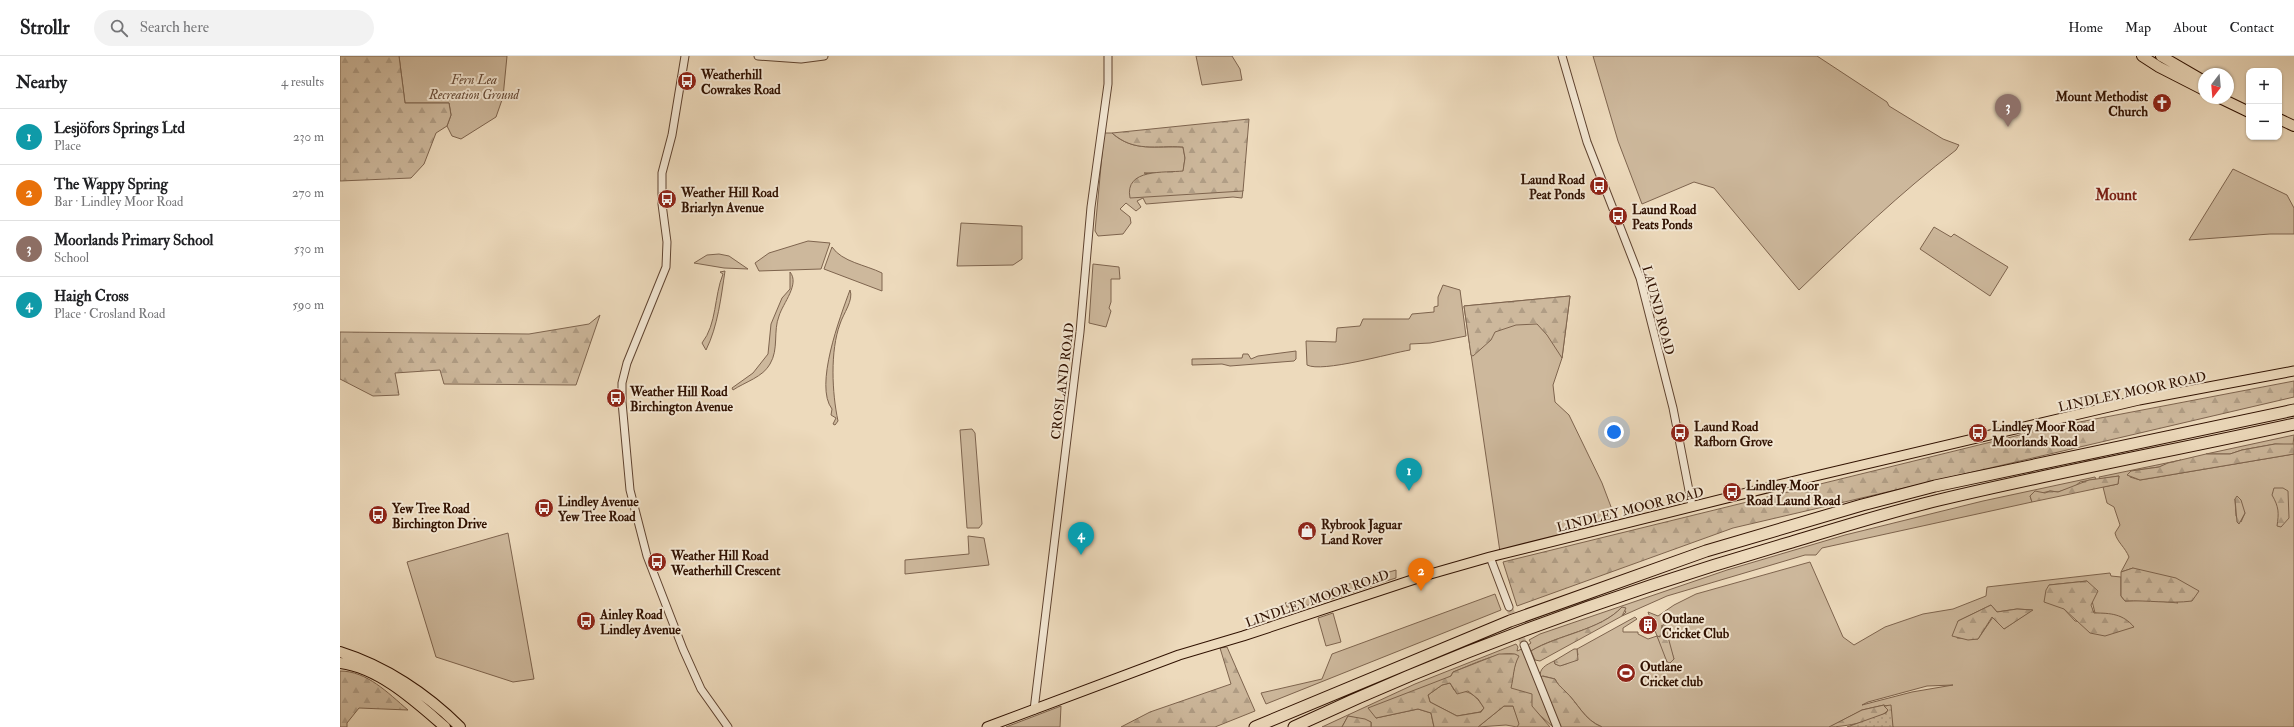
<!DOCTYPE html>
<meta charset="utf-8">
<style>
:root{--surface:#fff;--page:#f2f2f2;--text:#202124;--muted:#757577;--line:#e0e0e0;--accent:#d93025}
body{margin:0;font-family:"IM FELL Double Pica",serif;background:var(--page);color:var(--text)}
.controls{position:absolute;right:12px;top:12px;display:grid;overflow:hidden;border-radius:8px;box-shadow:0 1px 3px #0004}
.controls button{width:36px;height:36px;display:grid;place-items:center;padding:0;border:0;border-bottom:1px solid var(--line);background:var(--surface);color:var(--text);font:20px sans-serif}
.compass{position:absolute;left:1858px;top:12px;width:36px;height:36px;border-radius:50%;background:var(--surface);box-shadow:0 1px 3px #0004;rotate:196deg}
.you{position:absolute;left:1274px;top:376px;width:14px;height:14px;margin:-10px;border:3px solid #fff;border-radius:50%;background:#1a73e8;box-shadow:0 0 0 6px #1a73e833}
.badge{display:grid;place-items:center;width:26px;height:26px;border-radius:50%;background:var(--accent);color:#fff;font-size:13px;font-weight:700}
.pin{position:absolute;translate:-50% -33px;filter:drop-shadow(0 1px 2px #0008)}
.pin::after{content:'';position:absolute;top:21px;width:14px;height:12px;background:inherit;clip-path:polygon(0 0,100% 0,50% 100%)}
.list{margin:0;padding:0;list-style:none}
h2{display:flex;justify-content:space-between;align-items:center;height:52px;margin:0;padding:0 16px;font-size:17px}
h2 small{font-size:13px;font-weight:400;color:var(--muted)}
.list li{display:grid;grid-template-columns:26px 1fr auto;gap:12px;align-items:center;box-sizing:border-box;height:56px;padding:0 16px;border-top:1px solid var(--line)}
.list b{display:block;font-size:15px;white-space:nowrap}
.list p{margin:0;font-size:13px;white-space:nowrap;color:var(--muted)}
.list em{font-size:13px;font-style:normal;color:var(--muted)}
.icon{flex:none;width:22px;height:22px;fill:none;stroke:currentColor;stroke-width:2;stroke-linecap:round;stroke-linejoin:round}
.map{position:relative;flex:none;width:1954px;height:671px;overflow:hidden}
header{display:flex;align-items:center;gap:24px;box-sizing:border-box;height:56px;padding:0 20px;background:var(--surface);border-bottom:1px solid var(--line)}
header strong{font-size:19px}
nav{display:flex;gap:22px;margin-inline-start:auto;font-size:14px}
.search{width:280px;height:36px;background:var(--page);display:flex;align-items:center;gap:10px;box-sizing:border-box;padding:0 14px;border-radius:22px;color:var(--muted);font-size:15px}
main{display:flex}
aside{flex:1;background:var(--surface)}
.map>svg:first-child{display:block}
</style>
<header>
<strong>Strollr</strong>
<div class="search"><svg class="icon" aria-label="search" viewBox="0 0 24 24"><circle cx="10" cy="10" r="6"/><path d="M15 15l6 6"/></svg>Search here</div>
<nav><a>Home</a><a>Map</a><a>About</a><a>Contact</a></nav>
</header>
<main>
<aside>
<h2>Nearby<small>4 results</small></h2>
<ul class="list">
<li><span class="badge" style="background:#0f9aa8">1</span><div><b>Lesjöfors Springs Ltd</b><p>Place</p></div><em>230 m</em></li>
<li><span class="badge" style="background:#e8710a">2</span><div><b>The Wappy Spring</b><p>Bar · Lindley Moor Road</p></div><em>270 m</em></li>
<li><span class="badge" style="background:#8d6e63">3</span><div><b>Moorlands Primary School</b><p>School</p></div><em>530 m</em></li>
<li><span class="badge" style="background:#0f9aa8">4</span><div><b>Haigh Cross</b><p>Place · Crosland Road</p></div><em>590 m</em></li>
</ul>
</aside>
<div class="map">
<svg width="1954" height="671" viewBox="0 0 1954 671">
<defs>
<pattern id="forest-firs" width="22" height="20" patternUnits="userSpaceOnUse"><rect width="22" height="20" fill="#cdb89c"/><path d="M5 1l3.5 6h-7zM16 11l3.5 6h-7z" fill="#b09d85"/></pattern>
<pattern id="garden-dots" width="8" height="8" patternUnits="userSpaceOnUse"><rect width="8" height="8" fill="#cdb89c"/><path d="M2 2h.1M6 6h.1" fill="none" stroke="#b09d85" stroke-width="1.8" stroke-linecap="round"/></pattern>
</defs>
<rect width="100%" height="100%" fill="#eddabc"/>
<filter id="stains"><feTurbulence type="fractalNoise" baseFrequency=".005" numOctaves="4"/><feColorMatrix values="0 0 0 0 .2 0 0 0 0 .09 0 0 0 0 .02 0 0 0 .5 -.17"/></filter>
<radialGradient id="worn" r=".72"><stop offset=".6" stop-color="#630" stop-opacity="0"/><stop offset="1" stop-color="#630" stop-opacity=".3"/></radialGradient>
<path fill="#cdb89c" stroke="#7e644e" fill-rule="evenodd" d="M59 0H167L163 41 156 61 121 83 112 80 107 70 111 59 109 47H65Z
M856 0H892L900 13 902 24 862 29Z
M1253 0H1477L1547 46 1549 50 1603 83 1619 89 1616 94C1560 137 1510 185 1459 234L1374 132 1354 126 1302 148 1278 85Z
M764 77H772C793 96 816 90 843 91L845 102 843 116 804 117 903 134 902 142 893 141 806 148 803 142 797 145 801 151 796 155 786 147 780 153 790 161 791 167 783 178 758 180 755 175Z
M1893 113 1947 139 1954 152V178H1930L1849 184Z
M621 167 682 170V203L673 209 617 210Z
M1594 171 1611 181 1614 178 1668 211 1650 240 1580 193Z
M468 185 490 187 481 213 419 215 415 207 429 197Z
M492 191C502 206 526 209 542 217V235L484 213Z
M379 198 389 200 408 213 384 212 354 207 367 199Z
M753 208 779 211 780 223H771V246L769 252 771 255 766 271 749 267Z
M385 215C381 241 378 270 366 294L362 287C377 268 374 240 383 218L380 216Z
M450 216C460 228 443 247 439 260 433 275 439 293 430 308 423 321 405 326 393 334L392 332 413 317 428 298 431 268 442 242 450 233Z
M1103 229 1120 234 1126 280 1090 287 1070 288V294C1051 297 982 317 967 309L966 285 996 286 997 272 1020 270 1023 263H1069L1072 258 1094 256V251L1098 250V241Z
M510 234C514 244 503 258 500 268 490 295 492 337 498 365L495 369 493 368 496 362 491 359 492 353C474 330 500 261 510 234Z
M1230 240 1222 302 1213 329 1215 346 1229 359 1262 427 1276 464 1160 496 1124 250Z
M956 295V303L954 305 890 310 882 308 852 309V303L902 302 903 298H908L911 303 918 300Z
M632 373 635 377 642 468 639 472H627L620 374Z
M1954 379 1953 389 1935 388 1902 394 1890 398H1866Z
M1954 398V671H1553L1546 650 1544 649 1522 654 1490 671H1262C1244 664 1238 647 1225 635 1221 631 1218 629 1215 623L1203 620 1200 622C1199 612 1206 609 1214 605L1215 608C1224 612 1232 605 1238 599L1237 593 1295 561 1297 563 1283 572V576H1298V578L1308 583 1317 580 1308 556 1318 560 1334 549 1356 538 1470 506 1503 581 1514 589 1545 571 1583 558 1613 553 1646 540 1647 531 1770 517 1771 520 1781 521V540L1785 545 1809 544 1838 547 1793 512 1781 516 1789 501C1785 491 1777 486 1775 477L1780 469 1774 451 1767 447 1763 431 1778 428 1779 420 1760 423 1759 421 1841 404 1819 411 1791 415 1790 421 1800 424ZM1895 443 1905 457 1901 466 1896 460ZM1747 525 1755 557C1770 559 1783 558 1793 571L1735 565 1724 553 1709 529ZM1651 549 1657 556 1677 553 1692 554 1664 573 1653 561 1638 583 1617 582 1618 565ZM1322 569 1334 603 1330 607 1317 580 1320 581ZM1613 629 1572 636 1522 649 1528 646 1587 630Z
M1755 421 1756 423 1740 426 1734 431 1718 436 1710 435 1690 440 1692 446 1482 492 1476 499H1465L1327 540 1282 560 1286 556 1282 551C1260 575 1218 578 1191 595L1188 589 1191 587 1189 584 1200 578 1387 514 1505 479 1643 445Z
M168 477 194 623 173 626 96 601 67 506Z
M628 480 644 482 649 509 565 518V504L629 498Z
M1056 514V522C1032 529 969 554 947 551L945 547Z
M1155 538 1161 554 926 648 921 637 982 623 992 598Z
M993 557 1001 586 986 590 978 562Z
M1176 588 1178 591 1177 595 1182 593 1213 671 1170 632C1174 620 1173 611 1178 600 1166 591 1127 611 1113 616L1111 620 1036 662 1078 653 1091 657 1094 671H1031V666L1008 660 1002 671H982L1075 628Z
M1110 627 1114 634C1130 635 1135 638 1144 652L1140 656 1117 660 1090 646 1088 639 1102 629Z
M721 650 720 671H666Z
M1164 650H1173L1180 668 1177 671 1166 669 1138 671Z"/>
<path fill="url(#forest-firs)" stroke="#7e644e" fill-rule="evenodd" d="M0 0H59L65 47H109L111 59 107 70 96 77 84 108 71 122 0 125Z
M909 63 903 135 790 142C784 112 825 117 843 115L845 102 843 91C815 89 795 97 772 77Z
M1230 240 1222 302 1207 279 1197 268 1176 269 1155 276 1151 284 1133 300 1131 299 1124 250Z
M260 259 236 329 104 328 100 314 55 317 59 339 33 340 0 323V276L189 278 249 268Z
M1954 325V341L1393 472 1177 550 1163 506 1708 372Z
M1935 388H1954V398L1800 424 1787 419 1791 415 1819 411 1828 407 1866 398H1890L1902 394Z
M1779 420 1778 428 1692 446 1690 440 1695 435 1705 437 1710 435 1718 436 1749 424Z
M1934 432H1943L1948 435 1949 462 1941 471 1937 470C1939 457 1939 451 1932 439Z
M1897 440 1901 444 1905 457 1899 468 1897 466 1895 443Z
M1793 512 1836 522 1859 535 1852 545C1830 548 1808 544 1785 545L1781 540V516Z
M1747 525 1758 535 1751 549 1754 557C1771 557 1783 558 1794 571L1765 580 1750 577 1724 553 1704 546 1706 534 1709 529Z
M1651 549 1657 556 1677 553 1693 554 1664 573 1652 561 1638 583 1628 584 1612 580 1618 565Z
M1282 551 1286 552 1282 560 1200 605 1195 604 1191 595C1217 579 1261 574 1282 551Z
M1324 566 1334 603 1330 607 1327 606 1317 580 1320 581Z
M887 591 915 655 875 671H781L810 656 891 628 880 592Z
M1234 593H1237L1238 604 1220 610 1215 608 1214 605Z
M1159 598H1175L1179 600C1173 611 1174 620 1171 632L1192 638V650L1210 671H1177L1179 668 1173 650H1164L1138 671H1094L1091 657 1078 653 1036 662 1028 652 1111 620 1113 616ZM1110 627 1117 638 1128 635 1138 643 1144 652 1141 656 1117 660 1090 646 1088 639 1102 629Z
M0 615C27 615 48 637 68 654L19 652 7 667V671H0Z
M1202 620 1215 623C1218 629 1221 631 1225 635 1238 647 1244 664 1262 671H1221L1215 662 1200 622Z
M1544 649 1548 654C1540 665 1503 671 1489 671L1522 654Z
M1008 660 1025 663 1031 666V671H1002Z"/>
<path fill="url(#garden-dots)" stroke="#7e644e" d="M1551 649 1553 671H1507L1546 657 1548 654 1544 650Z"/>
<g fill="none" stroke-linecap="round" stroke-linejoin="round">
<path stroke="#c7b297" stroke-width="7" stroke-dasharray="7 3.5" stroke-linecap="butt" d="M1169 551 1184 589"/>
<defs>
<path id="tertiary" d="M345 0 332 79 322 117V148L327 186 326 211 287 307 282 327V346L290 434 307 500 343 593 361 633 388 671
M418 0 461 3 484 0
M1222 0 1247 86 1300 222 1333 352 1352 450
M1150 501 1169 551
M1184 589 1217 671
M694 654 740 276 751 151 768 28V0"/>
<path id="primary" d="M647 671 839 599 903 580 1087 519 1150 501 1467 422 1799 344 1954 315"/>
<path id="trunk" d="M1802 0 1819 11 1864 34
M1821 0 1864 25
M1880 42 1909 56
M1939 63 1954 70
M0 596C45 610 87 638 120 671
M0 607C40 612 76 646 105 671"/>
<path id="motorway" d="M915 671 1170 565 1366 495 1522 449 1595 430 1954 354
M954 671C1114 596 1282 535 1452 486 1501 471 1549 456 1599 444 1716 416 1836 394 1954 368"/>
</defs>
<use href="#tertiary" stroke="#5f4330" stroke-width="9"/>
<use href="#primary" stroke="#301101" stroke-width="11"/>
<use href="#trunk" stroke="#301101" stroke-width="12"/>
<use href="#motorway" stroke="#301101" stroke-width="13"/>
<use href="#tertiary" stroke="#f3e7d3" stroke-width="7"/>
<use href="#primary" stroke="#eddabc" stroke-width="9"/>
<use href="#trunk" stroke="#eddabc" stroke-width="10"/>
<use href="#motorway" stroke="#eddabc" stroke-width="11"/>
</g>
<defs>
<symbol id="bus-disc" viewBox="-11 -11 22 22"><circle r="9.5" fill="#8f2418" stroke="#f3e7d3"/><path d="M-5-6H5V4H4V6H2V4H-2V6H-4V4H-5ZM-3.5-4V0h7V-4ZM-3.5 1.2v1.5H-2V1.2ZM2 1.2v1.5H3.5V1.2Z" fill="#fff"/></symbol>
<symbol id="church-disc" viewBox="-11 -11 22 22"><circle r="9.5" fill="#8f2418" stroke="#f3e7d3"/><path d="M-1.2-6h2.4v3.5h3.3v2.4h-3.3V6h-2.4V-.1h-3.3v-2.4h3.3Z" fill="#fff"/></symbol>
<symbol id="shop-disc" viewBox="-11 -11 22 22"><circle r="9.5" fill="#8f2418" stroke="#f3e7d3"/><path d="M-5-2.5h2.3a2.7 3.5 0 0 1 5.4 0H5L5.5 6h-11ZM-1.5-2.5h3a1.5 2.3 0 0 0-3 0Z" fill="#fff"/></symbol>
<symbol id="building-disc" viewBox="-11 -11 22 22"><circle r="9.5" fill="#8f2418" stroke="#f3e7d3"/><path d="M-4-6H4V6H1V3H-1V6H-4ZM-2.5-4.3h1.7v1.8h-1.7ZM.8-4.3h1.7v1.8H.8ZM-2.5-1h1.7V.8h-1.7ZM.8-1h1.7V.8H.8Z" fill="#fff"/></symbol>
<symbol id="stadium-disc" viewBox="-11 -11 22 22"><circle r="9.5" fill="#8f2418" stroke="#f3e7d3"/><path d="M0-5a6.5 5 0 1 0 0 10a6.5 5 0 1 0 0-10ZM-3.5-1.8h7v3.6h-7Z" fill="#fff"/></symbol>
</defs>
<g fill-rule="evenodd">
<use href="#bus-disc" x="336" y="14" width="22" height="22"/>
<use href="#church-disc" x="1811" y="36" width="22" height="22"/>
<use href="#bus-disc" x="1248" y="119" width="22" height="22"/>
<use href="#bus-disc" x="316" y="132" width="22" height="22"/>
<use href="#bus-disc" x="1267" y="149" width="22" height="22"/>
<use href="#bus-disc" x="265" y="331" width="22" height="22"/>
<use href="#bus-disc" x="1329" y="366" width="22" height="22"/>
<use href="#bus-disc" x="1627" y="366" width="22" height="22"/>
<use href="#bus-disc" x="1381" y="425" width="22" height="22"/>
<use href="#bus-disc" x="193" y="441" width="22" height="22"/>
<use href="#bus-disc" x="27" y="448" width="22" height="22"/>
<use href="#shop-disc" x="956" y="464" width="22" height="22"/>
<use href="#bus-disc" x="306" y="495" width="22" height="22"/>
<use href="#bus-disc" x="235" y="554" width="22" height="22"/>
<use href="#building-disc" x="1297" y="558" width="22" height="22"/>
<use href="#stadium-disc" x="1275" y="606" width="22" height="22"/>
</g>
<g text-anchor="middle" stroke-width="4" stroke-linejoin="round" paint-order="stroke">
<g font-size="13" font-weight="bold" fill="#301101" stroke="#f3e7d3" text-anchor="start">
<text x="361" y="23">Weatherhill<tspan x="361" dy="15">Cowrakes Road</tspan></text>
<text x="1808" y="45" text-anchor="end">Mount Methodist<tspan x="1808" dy="15">Church</tspan></text>
<text x="1245" y="128" text-anchor="end">Laund Road<tspan x="1245" dy="15">Peat Ponds</tspan></text>
<text x="341" y="141">Weather Hill Road<tspan x="341" dy="15">Briarlyn Avenue</tspan></text>
<text x="1292" y="158">Laund Road<tspan x="1292" dy="15">Peats Ponds</tspan></text>
<text x="290" y="340">Weather Hill Road<tspan x="290" dy="15">Birchington Avenue</tspan></text>
<text x="1354" y="375">Laund Road<tspan x="1354" dy="15">Rafborn Grove</tspan></text>
<text x="1652" y="375">Lindley Moor Road<tspan x="1652" dy="15">Moorlands Road</tspan></text>
<text x="1406" y="434">Lindley Moor<tspan x="1406" dy="15">Road Laund Road</tspan></text>
<text x="218" y="450">Lindley Avenue<tspan x="218" dy="15">Yew Tree Road</tspan></text>
<text x="52" y="457">Yew Tree Road<tspan x="52" dy="15">Birchington Drive</tspan></text>
<text x="981" y="473">Rybrook Jaguar<tspan x="981" dy="15">Land Rover</tspan></text>
<text x="331" y="504">Weather Hill Road<tspan x="331" dy="15">Weatherhill Crescent</tspan></text>
<text x="260" y="563">Ainley Road<tspan x="260" dy="15">Lindley Avenue</tspan></text>
<text x="1322" y="567">Outlane<tspan x="1322" dy="15">Cricket Club</tspan></text>
<text x="1300" y="615">Outlane<tspan x="1300" dy="15">Cricket club</tspan></text>
</g>
<g font-size="13" font-style="italic" fill="#674b37" stroke="#f3e7d3">
<text x="134" y="28">Fern Lea<tspan x="134" dy="15">Recreation Ground</tspan></text>
</g>
<g font-size="13" fill="#301101" stroke="#f3e7d3">
<text transform="translate(1319 254) rotate(75)" y="5">LAUND ROAD</text>
<text transform="translate(722 325) rotate(-83)" y="5">CROSLAND ROAD</text>
<text transform="translate(1792 335) rotate(-12)" y="5">LINDLEY MOOR ROAD</text>
<text transform="translate(1290 453) rotate(-14)" y="5">LINDLEY MOOR ROAD</text>
<text transform="translate(977 542) rotate(-19)" y="5">LINDLEY MOOR ROAD</text>
</g>
<g font-size="15" font-weight="bold" fill="#7a1f14" stroke="#f3e7d3">
<text x="1776" y="144">Mount</text>
</g>
</g>
<rect width="100%" height="100%" filter="url(#stains)"/>
<rect width="100%" height="100%" fill="url(#worn)"/>
</svg>
<div class="controls">
<button>+</button>
<button>−</button>
</div>
<svg class="compass" viewBox="-18 -18 36 36"><path d="M0-13l5 13h-10z" fill="#e53935"/><path d="M0 13l5-13h-10z" fill="#757577"/></svg>
<div class="you"></div>
<div class="pin badge" style="left:1069px;top:435px;background:#0f9aa8">1</div>
<div class="pin badge" style="left:1081px;top:535px;background:#e8710a">2</div>
<div class="pin badge" style="left:1668px;top:71px;background:#8d6e63">3</div>
<div class="pin badge" style="left:741px;top:499px;background:#0f9aa8">4</div>
</div>
</main>
